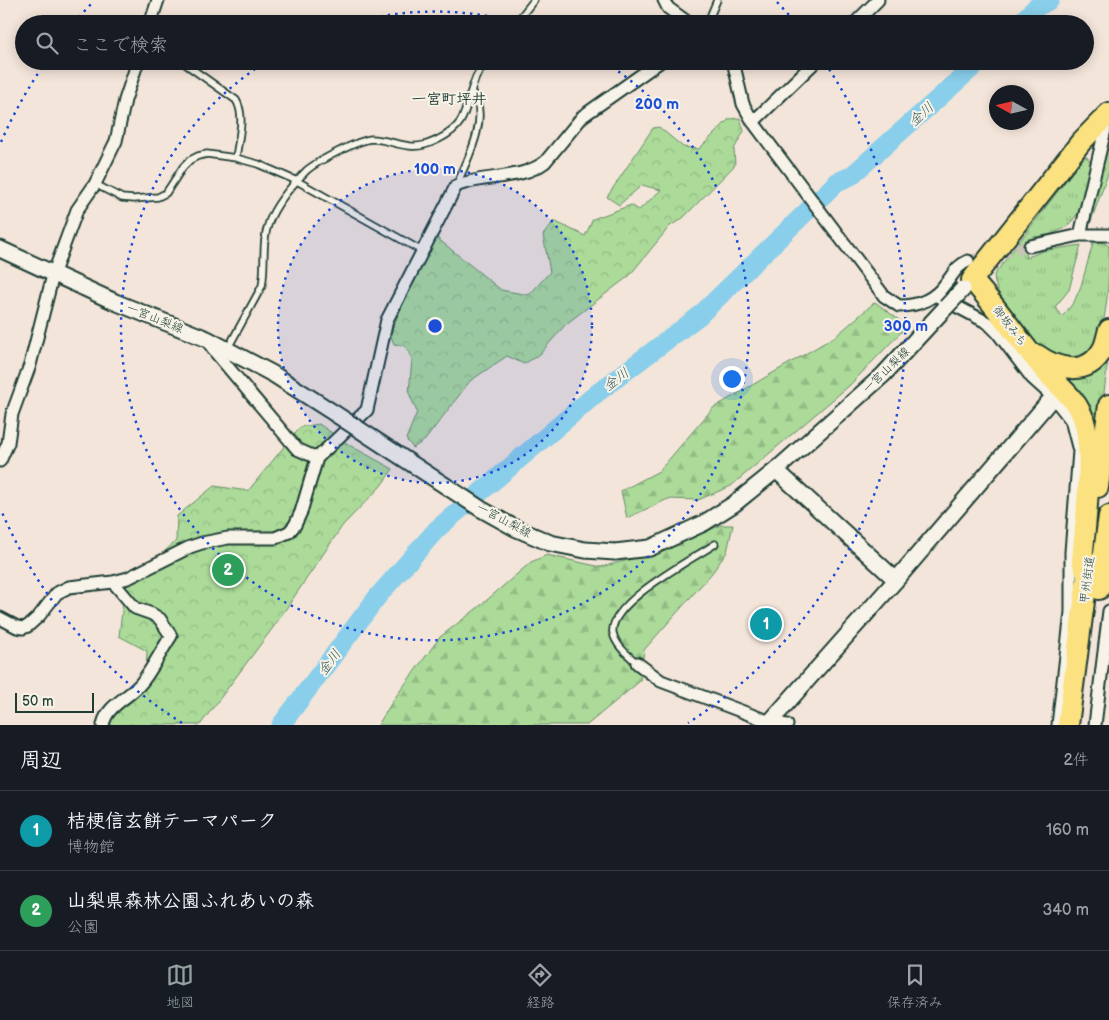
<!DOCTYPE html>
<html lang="ja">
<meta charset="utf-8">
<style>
:root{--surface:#171b24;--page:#20242c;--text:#f1f3f6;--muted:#9ea1a6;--line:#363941;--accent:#92a19f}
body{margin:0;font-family:"Balsamiq Sans","Klee One",sans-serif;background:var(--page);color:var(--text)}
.compass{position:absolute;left:989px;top:85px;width:45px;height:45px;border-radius:50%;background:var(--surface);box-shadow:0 2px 12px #0003;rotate:278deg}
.scale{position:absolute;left:15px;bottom:12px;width:79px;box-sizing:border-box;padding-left:5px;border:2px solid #1f3d34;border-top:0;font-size:14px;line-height:18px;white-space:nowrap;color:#1f3d34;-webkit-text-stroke:4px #f7f3e8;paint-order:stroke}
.you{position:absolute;left:731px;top:378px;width:18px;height:18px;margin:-12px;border:4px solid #fff;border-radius:50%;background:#1a73e8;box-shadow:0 0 0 8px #1a73e833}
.badge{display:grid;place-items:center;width:32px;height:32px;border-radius:50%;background:var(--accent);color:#fff;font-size:16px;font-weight:700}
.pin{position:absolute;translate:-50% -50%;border:2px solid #fff;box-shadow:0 1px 5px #0006}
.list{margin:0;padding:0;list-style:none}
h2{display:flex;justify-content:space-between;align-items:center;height:65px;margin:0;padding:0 20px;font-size:21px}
h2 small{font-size:16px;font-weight:400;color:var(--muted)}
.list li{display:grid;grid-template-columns:32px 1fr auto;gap:15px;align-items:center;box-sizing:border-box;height:80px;padding:0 20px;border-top:1px solid var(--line)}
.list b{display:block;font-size:19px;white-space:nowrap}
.list p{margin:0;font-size:16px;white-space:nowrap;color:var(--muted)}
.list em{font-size:16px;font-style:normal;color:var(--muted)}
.icon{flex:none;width:28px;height:28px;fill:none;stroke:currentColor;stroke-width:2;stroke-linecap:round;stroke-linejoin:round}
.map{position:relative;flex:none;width:1109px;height:725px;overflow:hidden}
.search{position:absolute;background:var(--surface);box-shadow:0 2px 12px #0003;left:15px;right:15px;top:15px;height:55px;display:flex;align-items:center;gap:12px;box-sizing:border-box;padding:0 18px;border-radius:28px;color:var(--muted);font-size:19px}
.sheet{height:225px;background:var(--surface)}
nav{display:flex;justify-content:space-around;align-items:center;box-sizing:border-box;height:70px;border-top:1px solid var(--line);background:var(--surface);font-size:14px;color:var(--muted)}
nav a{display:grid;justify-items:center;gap:2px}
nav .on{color:var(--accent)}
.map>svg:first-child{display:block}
</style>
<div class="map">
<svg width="1109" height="725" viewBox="0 0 1109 725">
<defs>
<pattern id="grass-tufts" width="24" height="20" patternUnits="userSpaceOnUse" patternTransform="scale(1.25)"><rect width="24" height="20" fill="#abda99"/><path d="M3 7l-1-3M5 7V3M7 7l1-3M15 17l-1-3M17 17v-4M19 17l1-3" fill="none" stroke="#93bc84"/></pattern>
<pattern id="forest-firs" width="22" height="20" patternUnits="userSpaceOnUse" patternTransform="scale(1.25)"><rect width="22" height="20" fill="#abda99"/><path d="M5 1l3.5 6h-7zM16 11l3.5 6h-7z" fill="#93bc84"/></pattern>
<pattern id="park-crowns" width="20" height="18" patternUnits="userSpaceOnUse" patternTransform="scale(1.25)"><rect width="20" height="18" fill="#abda99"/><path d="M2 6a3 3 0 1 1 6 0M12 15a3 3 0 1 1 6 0" fill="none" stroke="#93bc84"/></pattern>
</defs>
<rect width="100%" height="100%" fill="#f4e5da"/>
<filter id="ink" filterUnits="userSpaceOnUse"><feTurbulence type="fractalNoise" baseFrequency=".02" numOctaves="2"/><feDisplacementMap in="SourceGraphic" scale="10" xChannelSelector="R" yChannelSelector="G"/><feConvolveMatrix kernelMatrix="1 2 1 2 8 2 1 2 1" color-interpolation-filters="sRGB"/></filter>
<g filter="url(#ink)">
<path fill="url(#grass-tufts)" stroke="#658c66" d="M1109 134V171L1090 224Z
M1084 157H1087L1091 163C1084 202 1081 234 1033 237L1025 258 1043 251 1081 245 1069 290 1055 307 1062 317 1074 302 1081 286 1093 243 1102 242 1109 246C1109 275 1109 334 1088 356 1085 359 1079 361 1074 362L1040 349 999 294 995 283 994 275Z
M1109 351 1098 443 1056 373Z"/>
<path fill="url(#forest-firs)" stroke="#658c66" d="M875 302 907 326 850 385 731 486 698 500 668 499 627 518 621 491 659 471 713 408 836 336Z
M721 525H733L727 552 712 573 644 650 640 681 587 725H378L394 699 440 637 480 606 531 562 547 555 601 567 663 551Z"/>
<path fill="url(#park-crowns)" stroke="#658c66" d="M740 118 744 131 734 149 735 165 683 218 670 226 629 276 566 324 540 354 524 364 507 356 470 381 425 440 413 448 406 439 417 412 409 393 412 359 405 346 394 344 390 333 424 258 437 238 501 290 529 295 550 272 543 235 554 221 585 236 593 219 631 205 639 210 661 190 642 185 619 205 607 197 653 128 659 127 683 147 699 149 729 119Z
M319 424 351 446 393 469 380 487 343 525 275 625 200 725H103L112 701 146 671 147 651 119 636 125 587 176 541 177 516 214 486 248 491 300 427Z"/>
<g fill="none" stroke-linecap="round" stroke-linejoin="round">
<path stroke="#89ceea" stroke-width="19" d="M1019 24 1035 8 1050 0
M281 725 378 596 437 529 596 394 699 316 837 182 851 176 980 61"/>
<path stroke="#c9c3b9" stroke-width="11" stroke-dasharray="11 5.5" stroke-linecap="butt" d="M968 261 1030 246"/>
<defs>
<path id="lane" d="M515 24 534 0
M707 24 717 0
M181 61 236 100C246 116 238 140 236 158
M95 184 122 198 134 199 158 197 166 193 183 167 190 160 198 156 207 154 236 158 258 164 297 181 422 251
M457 184C467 161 492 114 471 91L476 77 486 61
M228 348 262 286C266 264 261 243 269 222 276 203 293 184 307 170 318 161 358 140 372 139 384 139 397 145 410 146 421 147 429 144 439 139 463 127 464 116 471 91
M637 663C627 654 616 646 613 633 608 603 693 559 715 544"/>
<path id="street" d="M664 0 668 8 690 24
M150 24 158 0
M854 24 878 0
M733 61 743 104 753 122 884 296 899 306C918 306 935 299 946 283 954 274 956 266 968 261
M753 122 816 61
M1080 235 1105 130V120
M1030 246 1080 235H1109
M935 295 988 323 997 332 1032 378 1053 397 1071 420 1079 451 1071 552V612L1058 725
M207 340 216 353 297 449 317 458
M0 461 8 443 12 414 30 365 53 275 77 210 95 184 116 141 125 100 138 61
M0 618 17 627 23 628 28 626 39 616 57 593 69 587 113 582 128 578 190 547 202 543 228 538H275L289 532 295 525 301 512 317 458 367 410 387 320 456 186C484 174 520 181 545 162L583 116 661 61
M637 663 661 681 770 722 787 725
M103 725C107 704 130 698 142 682 153 668 161 651 171 636L160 619 152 614 135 608 113 582
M1095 725 1109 611"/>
<path id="secondary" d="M0 249 115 302 207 339 273 374 334 413
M776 470 896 580
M615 552 650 548 704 523 734 504 776 470 883 375 946 307
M770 722 896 580 1053 397"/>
<path id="highway" d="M1037 355C1058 370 1088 377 1103 349 1106 344 1107 336 1109 330
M1098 487 1109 405
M1087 575 1082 561C1085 524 1096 444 1081 413 1072 394 1053 382 1041 366 1017 338 997 307 972 280L1081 142 1109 113
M1099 589 1109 516
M1068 725 1089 563"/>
</defs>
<use href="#lane" stroke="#1f3d34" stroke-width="9"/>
<use href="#street" stroke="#1f3d34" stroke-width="15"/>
<use href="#secondary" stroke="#1f3d34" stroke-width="19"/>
<use href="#highway" stroke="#1f3d34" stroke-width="24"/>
<use href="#lane" stroke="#f7f3e8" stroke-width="5.5"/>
<use href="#street" stroke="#f7f3e8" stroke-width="11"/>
<use href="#secondary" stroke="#f7f3e8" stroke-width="15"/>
<use href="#highway" stroke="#fbe180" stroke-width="20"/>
<defs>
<path id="secondary-bridge" d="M946 307 963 289
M334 413 481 509 515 528 550 543 585 550 615 552"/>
</defs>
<use href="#secondary-bridge" stroke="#1f3d34" stroke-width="19" stroke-linecap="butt"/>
<use href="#secondary-bridge" stroke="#f7f3e8" stroke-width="15"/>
</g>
</g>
<circle cx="435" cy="326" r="157" fill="#1d4ed8" fill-opacity=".12"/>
<g fill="none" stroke="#1d4ed8" stroke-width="2.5" stroke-dasharray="2.5 5">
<circle cx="435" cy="326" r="157"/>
<path d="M351 23A314 314 0 0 1 519 23M606 63A314 314 0 1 1 264 63"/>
<path d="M182 723A471 471 0 0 1 1 510M1 142A471 471 0 0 1 45 63M74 23A471 471 0 0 1 93 2M777 2A471 471 0 0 1 796 23M825 63A471 471 0 0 1 688 723"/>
</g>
<g text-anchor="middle" stroke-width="4" stroke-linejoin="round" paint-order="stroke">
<g font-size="12" fill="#1f3d34" stroke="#f7f3e8">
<text transform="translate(155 318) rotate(22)" y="4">一宮山梨線</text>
<text transform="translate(1010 326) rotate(53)" y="4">御坂みち</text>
<text transform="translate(886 370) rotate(-44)" y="4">一宮山梨線</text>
<text transform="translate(504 520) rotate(28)" y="4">一宮山梨線</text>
<text transform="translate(1087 580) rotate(-83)" y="4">甲州街道</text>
</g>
<g font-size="14" font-style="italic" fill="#345a58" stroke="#f7f3e8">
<text transform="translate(921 114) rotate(-42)" y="5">金川</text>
<text transform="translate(616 379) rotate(-37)" y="5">金川</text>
<text transform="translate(329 662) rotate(-53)" y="5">金川</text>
</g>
<g font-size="15" font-weight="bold" fill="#1f3d34" stroke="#f7f3e8">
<text x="449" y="104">一宮町坪井</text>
</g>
</g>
<circle cx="435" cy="326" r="8" fill="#1d4ed8" stroke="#f7f3e8" stroke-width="2.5"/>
<g font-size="15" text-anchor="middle" font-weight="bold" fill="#1d4ed8" stroke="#f7f3e8" stroke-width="4" stroke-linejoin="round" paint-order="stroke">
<text x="657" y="109">200 m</text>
<text x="435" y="174">100 m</text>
<text x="906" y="331">300 m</text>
</g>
</svg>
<svg class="compass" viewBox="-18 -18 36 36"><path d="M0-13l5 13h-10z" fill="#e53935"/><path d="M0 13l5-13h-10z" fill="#9ea1a6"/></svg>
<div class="scale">50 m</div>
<div class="you"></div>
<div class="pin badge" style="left:766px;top:624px;background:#0f9aa8">1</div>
<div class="pin badge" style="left:228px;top:570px;background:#2e9e5b">2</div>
<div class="search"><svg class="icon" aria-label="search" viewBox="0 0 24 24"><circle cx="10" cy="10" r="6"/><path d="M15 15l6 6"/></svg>ここで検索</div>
</div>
<section class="sheet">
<h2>周辺<small>2件</small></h2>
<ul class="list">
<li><span class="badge" style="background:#0f9aa8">1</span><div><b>桔梗信玄餅テーマパーク</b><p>博物館</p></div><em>160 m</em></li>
<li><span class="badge" style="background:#2e9e5b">2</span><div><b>山梨県森林公園ふれあいの森</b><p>公園</p></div><em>340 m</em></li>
</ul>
</section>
<nav>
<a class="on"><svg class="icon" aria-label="map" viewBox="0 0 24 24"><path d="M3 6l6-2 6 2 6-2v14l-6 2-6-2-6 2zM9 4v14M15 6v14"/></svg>地図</a>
<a><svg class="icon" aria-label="directions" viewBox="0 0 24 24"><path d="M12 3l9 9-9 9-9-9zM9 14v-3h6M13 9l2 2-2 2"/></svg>経路</a>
<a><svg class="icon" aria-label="saved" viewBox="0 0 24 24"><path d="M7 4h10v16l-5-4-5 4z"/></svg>保存済み</a>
</nav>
